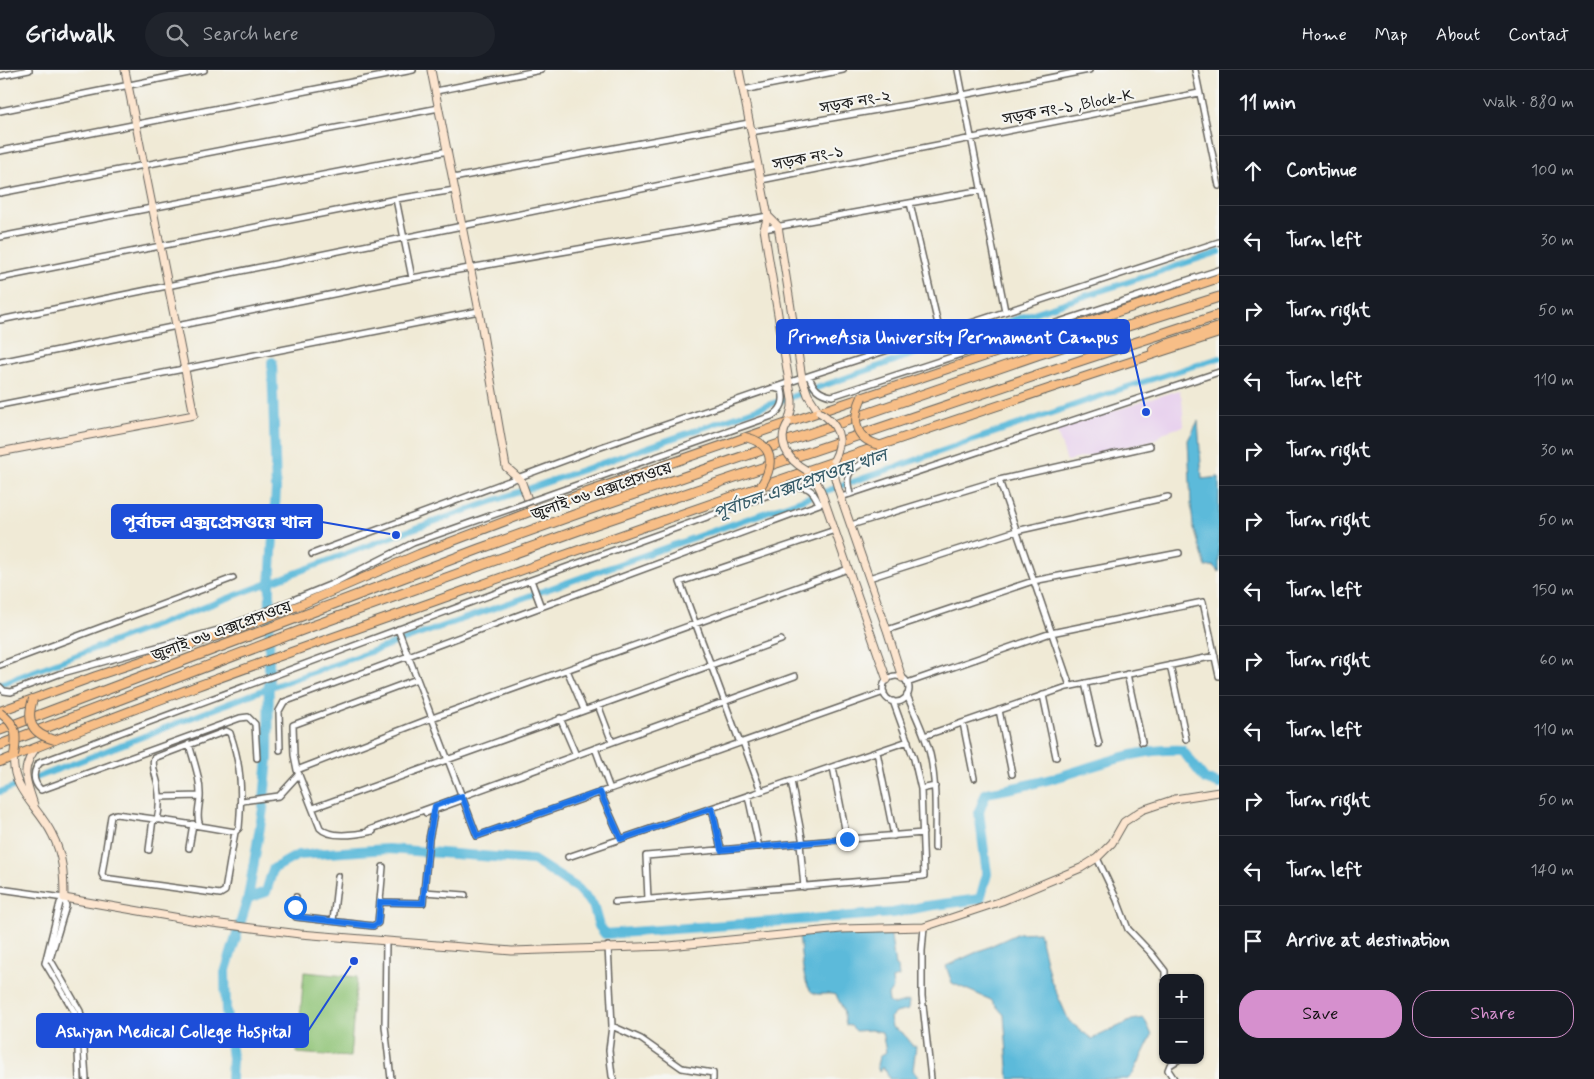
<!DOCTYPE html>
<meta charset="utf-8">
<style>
:root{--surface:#171b24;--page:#20242c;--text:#f1f3f6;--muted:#9ea1a6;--line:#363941;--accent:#d690ce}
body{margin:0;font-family:Mynerve,"Noto Sans Bengali",sans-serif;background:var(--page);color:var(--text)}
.controls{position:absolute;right:15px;bottom:15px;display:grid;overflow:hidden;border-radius:10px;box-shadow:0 1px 4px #0004}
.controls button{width:45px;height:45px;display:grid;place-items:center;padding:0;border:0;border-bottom:1px solid var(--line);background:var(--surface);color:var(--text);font:25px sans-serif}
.stop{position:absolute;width:15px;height:15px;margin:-11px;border:4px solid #1a73e8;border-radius:50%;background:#fff}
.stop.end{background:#1a73e8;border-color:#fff;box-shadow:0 1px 5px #0008}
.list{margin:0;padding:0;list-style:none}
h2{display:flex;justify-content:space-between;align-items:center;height:65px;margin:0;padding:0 20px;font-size:21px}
h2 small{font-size:16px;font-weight:400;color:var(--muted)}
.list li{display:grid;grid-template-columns:32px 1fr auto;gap:15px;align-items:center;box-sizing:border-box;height:70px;padding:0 20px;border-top:1px solid var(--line)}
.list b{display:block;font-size:19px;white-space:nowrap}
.list em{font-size:16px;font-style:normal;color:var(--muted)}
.actions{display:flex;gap:10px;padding:15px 20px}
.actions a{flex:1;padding:11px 0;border:1px solid var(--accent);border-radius:20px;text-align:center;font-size:18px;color:var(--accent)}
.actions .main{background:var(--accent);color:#111}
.icon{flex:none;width:28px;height:28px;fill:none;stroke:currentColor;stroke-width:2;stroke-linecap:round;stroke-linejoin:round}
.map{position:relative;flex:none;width:1219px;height:1009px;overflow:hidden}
header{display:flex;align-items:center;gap:30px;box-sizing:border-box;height:70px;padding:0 25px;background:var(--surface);border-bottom:1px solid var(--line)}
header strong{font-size:24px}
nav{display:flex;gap:28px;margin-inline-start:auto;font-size:18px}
.search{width:350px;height:45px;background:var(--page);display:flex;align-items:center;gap:12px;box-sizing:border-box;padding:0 18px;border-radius:28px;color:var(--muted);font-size:19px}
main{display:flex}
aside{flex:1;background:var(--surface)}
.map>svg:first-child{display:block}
</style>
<header>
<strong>Gridwalk</strong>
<div class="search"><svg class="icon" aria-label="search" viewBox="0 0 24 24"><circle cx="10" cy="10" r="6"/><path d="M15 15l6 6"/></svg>Search here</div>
<nav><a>Home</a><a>Map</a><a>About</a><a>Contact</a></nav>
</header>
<main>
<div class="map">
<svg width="1219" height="1009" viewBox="0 0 1219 1009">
<rect width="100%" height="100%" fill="#f6f6f2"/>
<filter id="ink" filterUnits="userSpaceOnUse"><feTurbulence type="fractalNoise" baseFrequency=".02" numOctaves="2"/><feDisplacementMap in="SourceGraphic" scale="10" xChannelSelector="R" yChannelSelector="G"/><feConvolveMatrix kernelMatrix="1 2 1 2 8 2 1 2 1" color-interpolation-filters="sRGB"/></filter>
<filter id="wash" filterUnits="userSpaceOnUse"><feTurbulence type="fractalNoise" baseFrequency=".0096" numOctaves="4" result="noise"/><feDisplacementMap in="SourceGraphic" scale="20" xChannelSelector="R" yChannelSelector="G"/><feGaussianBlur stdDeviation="1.12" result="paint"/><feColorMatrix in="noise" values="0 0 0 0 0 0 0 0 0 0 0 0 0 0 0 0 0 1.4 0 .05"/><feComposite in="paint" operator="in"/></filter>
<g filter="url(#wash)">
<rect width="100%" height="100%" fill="#f0ead6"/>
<path fill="#e8d2ee" d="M1179 320 1182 329 1184 356 1162 363 1155 370 1067 391 1056 359Z"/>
<path fill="#8ec374" stroke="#557048" d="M304 902 357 907 350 987 297 983Z"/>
<path fill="#5cbada" stroke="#3c6b7b" d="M1198 351 1202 409 1219 407V502L1213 496 1206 497 1193 455 1191 434 1188 370Z
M890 859 895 896 898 897 899 907 892 909 893 918 888 925 889 932 894 935 909 931 908 940 895 943 890 948 892 957C900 961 909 967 912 976H916L913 1000 918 1007 916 1009H889L886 1001 882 997 879 1002 877 995 879 987 886 982 882 962 871 960 856 961 851 956 846 955 843 939 836 925C829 922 819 926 813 923 802 916 801 878 799 866Z
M1039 862 1050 908 1069 951 1092 969 1132 950 1144 948 1152 965 1133 1004 1128 1009H1009L1004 945 991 930 952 913 946 896 1019 863Z"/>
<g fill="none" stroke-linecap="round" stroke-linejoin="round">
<path stroke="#5cbada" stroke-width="6" d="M0 614 396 465 1000 254 1219 182
M0 722 268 618 829 420 1121 319 1219 288"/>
<path stroke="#5cbada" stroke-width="10" d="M248 828 266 822 273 799 298 785 388 779 533 790 577 818 593 835 599 856 605 864 893 843 927 836 980 829 987 804 979 742 986 723C1008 719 1030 715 1051 709 1094 697 1136 678 1182 680L1205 709 1219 714
M231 1009 232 988 226 941 225 903 248 828 263 739 268 689 270 514 276 420 272 292"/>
</g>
</g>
<g filter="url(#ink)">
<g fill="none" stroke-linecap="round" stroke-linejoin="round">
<defs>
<path id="street" d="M958 0 1005 241
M1195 0 1219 116
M0 6 29 0
M743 20 843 0
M436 21 541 0
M0 41 204 0
M751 62 963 25 1089 0
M0 81 413 0
M453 108 749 53
M761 110 1199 23
M0 123 439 38
M396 129 412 208
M910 133 940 263
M764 159 982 120
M0 167 448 81
M0 208 396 129 455 120
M0 250 462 156 758 95
M0 292 412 208 768 146
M809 306C813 318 819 324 832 326L1219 200
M0 335 479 241
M999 410 1070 616
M841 427 1219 302
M534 430 772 346C782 339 785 332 782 320L774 318
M851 455 999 410 1150 376
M312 484 598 378 802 308 1219 172
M869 508 1016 461 1168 427
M531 510 541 537
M398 559 477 766 884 622
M887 560 1033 511 1179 483
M0 595 233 508
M1170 595 1186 669
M567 600 584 640
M1127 604 1142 672
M883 619a13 13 0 1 1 26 0a13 13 0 1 1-26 0Z
M907 613 1051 563 1203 532 1219 606
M1085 613 1099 674
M0 617 4 621 11 622 59 604 222 559 332 514 413 473 524 434
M907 625C915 645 925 664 930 684 937 715 935 746 935 778
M1043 625 1056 687
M598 635 612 672
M999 640 1012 704
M560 648 576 685
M963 653 974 708
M924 666 1067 617 1215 586
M743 672 761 721
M740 673 680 512 835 460
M189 674C194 692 201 710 200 728 199 737 196 748 200 755
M595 678 610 719
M280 680 279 641 284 632 822 433
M877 682 894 766
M41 692C32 700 32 711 41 720L240 648 248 647 255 654 257 688
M39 693 531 510 788 418C806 415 812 417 819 434
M833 697 847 769
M297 700 432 648 848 499
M791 711 803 773
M921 719 935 716
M600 722 621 769
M748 726 759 777
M160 727 200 726
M242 731 279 726 299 704
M313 738 781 570
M712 738 721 780
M426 743 462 730
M157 750C160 738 160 728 158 716 157 707 151 698 154 688L226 661 230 663C242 697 242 723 239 758L235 762 225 821 220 824 104 808 102 804 111 746 116 744C156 749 196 755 235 762
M369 760 795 606
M373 761C359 764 330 769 320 758L297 700 294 685 293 655 417 609
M800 773 804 817
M189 778 193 754
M149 780 153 749
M568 787 908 671
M1097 788 1117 830 1128 859 1151 883 1165 901V908
M0 819 64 828
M424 822 465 825
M296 827V847L373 856 378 853 383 797
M64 828 60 833 45 893 75 943 77 951 79 1009
M64 828 66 836 50 889 80 941 82 949 86 1009
M648 829 646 786 923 763
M380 832 423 833 429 769 435 739
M615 832 924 806 921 719 914 689 893 631
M333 851 338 806
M924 857 922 881V926L931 1009
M386 871 385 956 391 1009
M608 876 612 956 609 980 612 1006 614 1009
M612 956 641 969 682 998 713 1003V1009
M1174 1009 1168 1000 1170 995 1178 990"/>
<path id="secondary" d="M431 0 479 241 506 397 521 410 532 441
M739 0 768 146 764 159 792 330V337L788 353
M768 146 778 156 802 308 808 325 819 342
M0 382 194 345 125 0
M834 390 835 408 838 419 887 560 902 608
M806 400 814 407 821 421 887 610
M14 686C10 719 39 737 52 764 63 785 64 805 64 828L197 851 300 864 512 881 669 876 841 859 924 857 1002 831 1081 798 1097 788 1112 773 1124 752 1142 740 1175 729 1219 722
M34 735C27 711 19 701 36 678"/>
<path id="primary" d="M1153 280 1163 275 1219 257
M0 641 96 606 226 563 300 535 419 484 532 441 819 342 1219 208
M0 692C154 629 312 575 469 519 718 430 968 344 1219 263"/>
<path id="highway" d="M0 660 479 479 588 440 1037 285 1219 227
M0 675 310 557 593 455 1043 303 1219 245"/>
</defs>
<use href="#street" stroke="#66645d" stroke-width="8"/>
<use href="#secondary" stroke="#66645d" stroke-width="9"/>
<use href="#primary" stroke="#66645d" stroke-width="10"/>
<use href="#highway" stroke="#66645d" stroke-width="11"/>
<use href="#street" stroke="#fff" stroke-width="5"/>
<use href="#secondary" stroke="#fce5cf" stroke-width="7"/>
<use href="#primary" stroke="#f7be87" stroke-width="8"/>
<use href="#highway" stroke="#f7be87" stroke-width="9"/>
<defs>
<path id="street-bridge" d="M850 424C846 408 846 402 861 394
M524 434 534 430"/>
<path id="secondary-bridge" d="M819 342C838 353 845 370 834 390
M788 353C776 372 788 390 806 400"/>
<path id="primary-bridge" d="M862 327C852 349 853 368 879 375
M745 367C774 374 775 394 761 416
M33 629C26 651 31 664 55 670
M0 643C18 655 17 666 14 686"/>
</defs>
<use href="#street-bridge" stroke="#66645d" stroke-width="8" stroke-linecap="butt"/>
<use href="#secondary-bridge" stroke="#66645d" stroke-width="9" stroke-linecap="butt"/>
<use href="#primary-bridge" stroke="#66645d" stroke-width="10" stroke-linecap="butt"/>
<use href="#street-bridge" stroke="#fff" stroke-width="5"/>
<use href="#secondary-bridge" stroke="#fce5cf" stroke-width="7"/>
<use href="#primary-bridge" stroke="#f7be87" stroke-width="8"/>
</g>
</g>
<g fill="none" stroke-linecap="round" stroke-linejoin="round" filter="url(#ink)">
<path stroke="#1a73e8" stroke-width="6" d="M295 837 296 847 373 856 378 853 380 832 423 833 429 769 435 736 462 726 477 766 600 722 621 769 712 738 721 780 847 769"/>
</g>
<g text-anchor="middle" stroke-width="4" stroke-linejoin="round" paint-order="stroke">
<g font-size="16" fill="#1c1c1c" stroke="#f6f6f2">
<text transform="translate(855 31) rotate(-10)" y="6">সড়ক নং-২</text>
<text transform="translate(1068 36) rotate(-11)" y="6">সড়ক নং-১ ,Block-K</text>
<text transform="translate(808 87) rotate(-11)" y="6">সড়ক নং-১</text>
<text transform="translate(601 420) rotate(-19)" y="6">জুলাই ৩৬ এক্সপ্রেসওয়ে</text>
<text transform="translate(221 560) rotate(-20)" y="6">জুলাই ৩৬ এক্সপ্রেসওয়ে</text>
</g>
<g font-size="18" font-style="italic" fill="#365b68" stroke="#f6f6f2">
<text transform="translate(800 414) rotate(-19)" y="6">পূর্বাচল এক্সপ্রেসওয়ে খাল</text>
</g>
</g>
<path fill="none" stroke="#1d4ed8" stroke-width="2" d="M1146 342L1129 267M396 465L322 452M354 891L308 961"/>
<g fill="#1d4ed8" stroke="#f6f6f2" stroke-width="2">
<circle cx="1146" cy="342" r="5"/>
<circle cx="396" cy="465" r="5"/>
<circle cx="354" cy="891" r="5"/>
</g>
<g fill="#1d4ed8" stroke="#1d4ed8" stroke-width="2">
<rect x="777" y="250" width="352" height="33" rx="5"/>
<rect x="112" y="435" width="210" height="33" rx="5"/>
<rect x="37" y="944" width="271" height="33" rx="5"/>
</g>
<g font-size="18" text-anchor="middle" font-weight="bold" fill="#fff">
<text x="953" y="273">PrimeAsia University Permament Campus</text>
<text x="217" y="458">পূর্বাচল এক্সপ্রেসওয়ে খাল</text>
<text x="173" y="967">Ashiyan Medical College Hospital</text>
</g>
</svg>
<div class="controls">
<button>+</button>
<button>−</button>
</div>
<div class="stop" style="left:295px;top:837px"></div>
<div class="stop end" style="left:847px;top:769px"></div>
</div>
<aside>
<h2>11 min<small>Walk · 880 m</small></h2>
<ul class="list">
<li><svg class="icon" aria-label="ahead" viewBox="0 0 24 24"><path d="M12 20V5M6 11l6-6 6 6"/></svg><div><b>Continue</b></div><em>100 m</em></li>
<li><svg class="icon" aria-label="left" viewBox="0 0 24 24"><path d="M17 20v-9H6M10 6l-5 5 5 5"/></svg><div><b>Turn left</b></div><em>30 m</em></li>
<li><svg class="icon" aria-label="right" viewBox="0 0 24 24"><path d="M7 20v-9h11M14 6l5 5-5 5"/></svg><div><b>Turn right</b></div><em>50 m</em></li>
<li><svg class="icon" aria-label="left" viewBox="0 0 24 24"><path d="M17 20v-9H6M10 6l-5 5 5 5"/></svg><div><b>Turn left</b></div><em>110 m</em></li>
<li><svg class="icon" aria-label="right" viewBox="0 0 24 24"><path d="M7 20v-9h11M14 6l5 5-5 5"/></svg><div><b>Turn right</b></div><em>30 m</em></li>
<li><svg class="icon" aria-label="right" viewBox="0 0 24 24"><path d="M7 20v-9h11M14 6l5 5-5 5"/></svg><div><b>Turn right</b></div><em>50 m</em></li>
<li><svg class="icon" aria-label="left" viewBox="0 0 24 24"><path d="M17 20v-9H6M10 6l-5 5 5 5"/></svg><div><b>Turn left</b></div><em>150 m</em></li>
<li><svg class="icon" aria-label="right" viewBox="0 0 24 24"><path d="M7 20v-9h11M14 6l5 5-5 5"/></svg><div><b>Turn right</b></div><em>60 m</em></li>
<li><svg class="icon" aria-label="left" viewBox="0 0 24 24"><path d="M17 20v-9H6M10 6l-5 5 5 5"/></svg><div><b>Turn left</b></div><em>110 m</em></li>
<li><svg class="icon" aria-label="right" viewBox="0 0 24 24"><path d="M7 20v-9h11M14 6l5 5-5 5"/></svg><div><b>Turn right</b></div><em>50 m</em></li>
<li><svg class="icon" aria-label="left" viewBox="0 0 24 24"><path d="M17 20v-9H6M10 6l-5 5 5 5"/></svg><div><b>Turn left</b></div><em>140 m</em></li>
<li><svg class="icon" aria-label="arrive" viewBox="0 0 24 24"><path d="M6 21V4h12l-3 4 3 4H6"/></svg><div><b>Arrive at destination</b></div></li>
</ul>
<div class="actions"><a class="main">Save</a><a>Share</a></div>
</aside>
</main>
